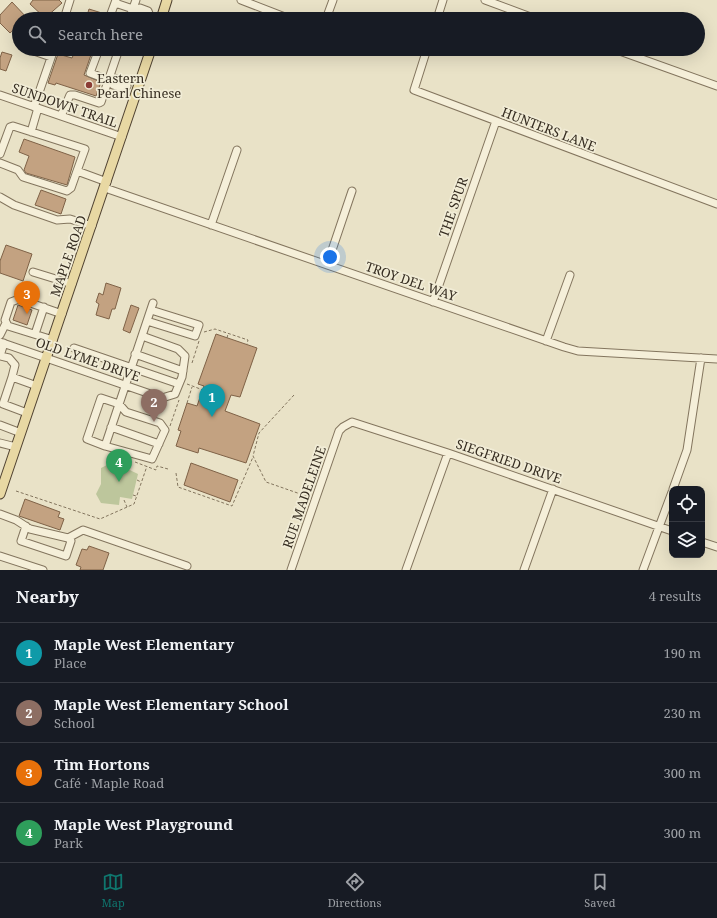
<!DOCTYPE html>
<meta charset="utf-8">
<style>
:root{--surface:#171b24;--page:#20242c;--text:#f1f3f6;--muted:#9ea1a6;--line:#363941;--accent:#0f766e}
body{margin:0;font-family:"Noto Serif",serif;background:var(--page);color:var(--text)}
.controls{position:absolute;right:12px;bottom:12px;display:grid;overflow:hidden;border-radius:8px;box-shadow:0 4px 16px #0002}
.controls button{width:36px;height:36px;display:grid;place-items:center;padding:0;border:0;border-bottom:1px solid var(--line);background:var(--surface);color:var(--text);font:20px sans-serif}
.you{position:absolute;left:330px;top:257px;width:14px;height:14px;margin:-10px;border:3px solid #fff;border-radius:50%;background:#1a73e8;box-shadow:0 0 0 6px #1a73e833}
.badge{display:grid;place-items:center;width:26px;height:26px;border-radius:50%;background:var(--accent);color:#fff;font-size:13px;font-weight:700}
.pin{position:absolute;translate:-50% -33px;filter:drop-shadow(0 1px 2px #0008)}
.pin::after{content:'';position:absolute;top:21px;width:14px;height:12px;background:inherit;clip-path:polygon(0 0,100% 0,50% 100%)}
.list{margin:0;padding:0;list-style:none}
h2{display:flex;justify-content:space-between;align-items:center;height:52px;margin:0;padding:0 16px;font-size:17px}
h2 small{font-size:13px;font-weight:400;color:var(--muted)}
.list li{display:grid;grid-template-columns:26px 1fr auto;gap:12px;align-items:center;box-sizing:border-box;height:60px;padding:0 16px;border-top:1px solid var(--line)}
.list b{display:block;font-size:15px;white-space:nowrap}
.list p{margin:0;font-size:13px;white-space:nowrap;color:var(--muted)}
.list em{font-size:13px;font-style:normal;color:var(--muted)}
.icon{flex:none;width:22px;height:22px;fill:none;stroke:currentColor;stroke-width:2;stroke-linecap:round;stroke-linejoin:round}
.map{position:relative;flex:none;width:717px;height:570px;overflow:hidden}
.search{position:absolute;background:var(--surface);box-shadow:0 4px 16px #0002;left:12px;right:12px;top:12px;height:44px;display:flex;align-items:center;gap:10px;box-sizing:border-box;padding:0 14px;border-radius:22px;color:var(--muted);font-size:15px}
.sheet{height:292px;background:var(--surface)}
nav{display:flex;justify-content:space-around;align-items:center;box-sizing:border-box;height:56px;border-top:1px solid var(--line);background:var(--surface);font-size:11px;color:var(--muted)}
nav a{display:grid;justify-items:center;gap:2px}
nav .on{color:var(--accent)}
.map>svg:first-child{display:block}
</style>
<div class="map">
<svg width="717" height="570" viewBox="0 0 717 570">
<rect width="100%" height="100%" fill="#e9e2c7"/>
<path fill="#bdc69c" d="M113 462 138 474 132 499 120 497 119 505 101 503 96 494 101 484V468Z"/>
<path fill="#c3a281" stroke="#7f6247" d="M33 0H59L62 3 45 18 30 4Z
M12 2 28 19H19V25L10 33 0 23V15Z
M89 9 105 14 103 19H86Z
M76 49H93L84 75 101 82 96 96 56 83 55 85 48 83 58 54 72 58Z
M2 52 12 55 6 71 0 69V58Z
M24 139 75 157 67 185 26 173 24 170 29 156 19 152Z
M41 190 66 199 61 214 35 205Z
M6 245 32 254 23 281 0 273V261Z
M106 283 121 288 115 309H112L109 319 96 315 99 304 96 302 99 293 103 295Z
M18 305 32 310 27 325 13 320Z
M131 305 139 308 130 333 123 330Z
M216 334 257 348 240 397 231 395 225 411 260 424 246 463 199 448 198 453 176 446 181 431 178 430 187 403 197 406 204 386 198 384Z
M191 463 238 480 230 502 184 485Z
M25 499 60 512 58 517 64 519 60 530 19 516Z
M89 546 109 553 103 570H80L81 567 76 565 82 549 87 550Z"/>
<g fill="none" stroke-linecap="round" stroke-linejoin="round">
<defs>
<path id="minor" d="M241 0 290 19
M485 0 536 19
M115 3 136 10 140 8 148 11 150 16 146 18 139 15 136 10
M64 19 70 0
M109 19 116 0
M129 19 136 0
M326 19 333 0
M437 19 443 0
M28 49 51 57
M99 49 90 73 111 81 113 85 122 88 127 86 125 82 114 78 111 81
M427 49 414 90 717 204
M614 49 717 86
M0 95 122 137
M34 107 54 49
M61 116 70 95H75L99 103 101 102 119 49
M31 132 38 108
M0 154 10 127 13 126 85 149 77 171 107 182
M0 163 18 170 23 177 67 191 71 188 77 171
M105 188 564 347 578 351 717 359
M0 197 14 205 57 220 70 219 92 226
M211 225 237 150
M327 265 352 191
M33 272 72 284
M433 302 496 121
M147 321 195 336 199 325 151 310
M35 334 44 307
M0 335 6 323
M53 340 8 326 5 320 11 302 19 299 62 314
M546 341 570 275
M0 342 162 398 175 394 182 377 185 356 178 349 142 336
M4 343 0 356 9 358 15 365 12 377 37 386
M74 348 179 384
M135 354 183 371
M12 377 3 404 27 413
M0 425 21 433
M111 427 159 444
M0 443 16 447
M105 446 152 459 165 430 160 423 126 412 119 404 101 398 87 439 105 446C121 398 137 350 153 303
M673 489 687 450 701 358
M0 514 16 520 30 529 68 538 83 530 187 566
M26 526 21 541 66 556 71 541 68 538
M702 542 717 547
M0 556 43 570
M291 570 339 431 343 427 352 422 448 453 672 531
M406 570 448 453
M524 570 553 489
M643 570 672 492"/>
<path id="major" d="M161 19 167 0
M0 494 151 49"/>
</defs>
<use href="#minor" stroke="#83755e" stroke-width="9"/>
<use href="#major" stroke="#514332" stroke-width="11"/>
<path stroke="#83755e" stroke-width="1" stroke-dasharray="3 2" stroke-linecap="butt" d="M204 332 215 329 248 340 247 344
M227 338 228 334
M192 363 199 341
M187 384 203 390
M294 395 259 433 253 456 266 482 309 497
M187 403 192 387
M170 426 179 400
M135 462 156 470 157 466 168 469
M125 469 128 460
M176 473 178 487 232 506 253 457
M137 480 141 482
M16 491 100 519 134 504 147 466
M133 495 136 496
M124 500 127 507"/>
<use href="#minor" stroke="#f5efd9" stroke-width="7"/>
<use href="#major" stroke="#e8d8a3" stroke-width="9"/>
</g>
<circle fill="#8b3c35" stroke="#f1ecd6" stroke-width="1.5" cx="89" cy="85" r="4"/>
<g text-anchor="middle" stroke-width="3.5" stroke-linejoin="round" paint-order="stroke">
<g font-size="13" fill="#352c20" stroke="#f1ecd6" text-anchor="start">
<text x="97" y="83">Eastern<tspan x="97" dy="15">Pearl Chinese</tspan></text>
</g>
<g font-size="13" fill="#352c20" stroke="#f1ecd6">
<text transform="translate(65 105) rotate(19)" y="5">SUNDOWN TRAIL</text>
<text transform="translate(549 129) rotate(21)" y="5">HUNTERS LANE</text>
<text transform="translate(453 207) rotate(-71)" y="5">THE SPUR</text>
<text transform="translate(68 256) rotate(-71)" y="5">MAPLE ROAD</text>
<text transform="translate(411 281) rotate(19)" y="5">TROY DEL WAY</text>
<text transform="translate(88 359) rotate(19)" y="5">OLD LYME DRIVE</text>
<text transform="translate(509 461) rotate(19)" y="5">SIEGFRIED DRIVE</text>
<text transform="translate(304 497) rotate(-71)" y="5">RUE MADELEINE</text>
</g>
</g>
</svg>
<div class="controls">
<button><svg class="icon" aria-label="locate" viewBox="0 0 24 24"><circle cx="12" cy="12" r="6"/><path d="M12 2v4M12 18v4M2 12h4M18 12h4"/></svg></button>
<button><svg class="icon" aria-label="layers" viewBox="0 0 24 24"><path d="M12 4l9 5-9 5-9-5zM3 14l9 5 9-5"/></svg></button>
</div>
<div class="you"></div>
<div class="pin badge" style="left:212px;top:417px;background:#0f9aa8">1</div>
<div class="pin badge" style="left:154px;top:422px;background:#8d6e63">2</div>
<div class="pin badge" style="left:27px;top:314px;background:#e8710a">3</div>
<div class="pin badge" style="left:119px;top:482px;background:#2e9e5b">4</div>
<div class="search"><svg class="icon" aria-label="search" viewBox="0 0 24 24"><circle cx="10" cy="10" r="6"/><path d="M15 15l6 6"/></svg>Search here</div>
</div>
<section class="sheet">
<h2>Nearby<small>4 results</small></h2>
<ul class="list">
<li><span class="badge" style="background:#0f9aa8">1</span><div><b>Maple West Elementary</b><p>Place</p></div><em>190 m</em></li>
<li><span class="badge" style="background:#8d6e63">2</span><div><b>Maple West Elementary School</b><p>School</p></div><em>230 m</em></li>
<li><span class="badge" style="background:#e8710a">3</span><div><b>Tim Hortons</b><p>Café · Maple Road</p></div><em>300 m</em></li>
<li><span class="badge" style="background:#2e9e5b">4</span><div><b>Maple West Playground</b><p>Park</p></div><em>300 m</em></li>
</ul>
</section>
<nav>
<a class="on"><svg class="icon" aria-label="map" viewBox="0 0 24 24"><path d="M3 6l6-2 6 2 6-2v14l-6 2-6-2-6 2zM9 4v14M15 6v14"/></svg>Map</a>
<a><svg class="icon" aria-label="directions" viewBox="0 0 24 24"><path d="M12 3l9 9-9 9-9-9zM9 14v-3h6M13 9l2 2-2 2"/></svg>Directions</a>
<a><svg class="icon" aria-label="saved" viewBox="0 0 24 24"><path d="M7 4h10v16l-5-4-5 4z"/></svg>Saved</a>
</nav>
